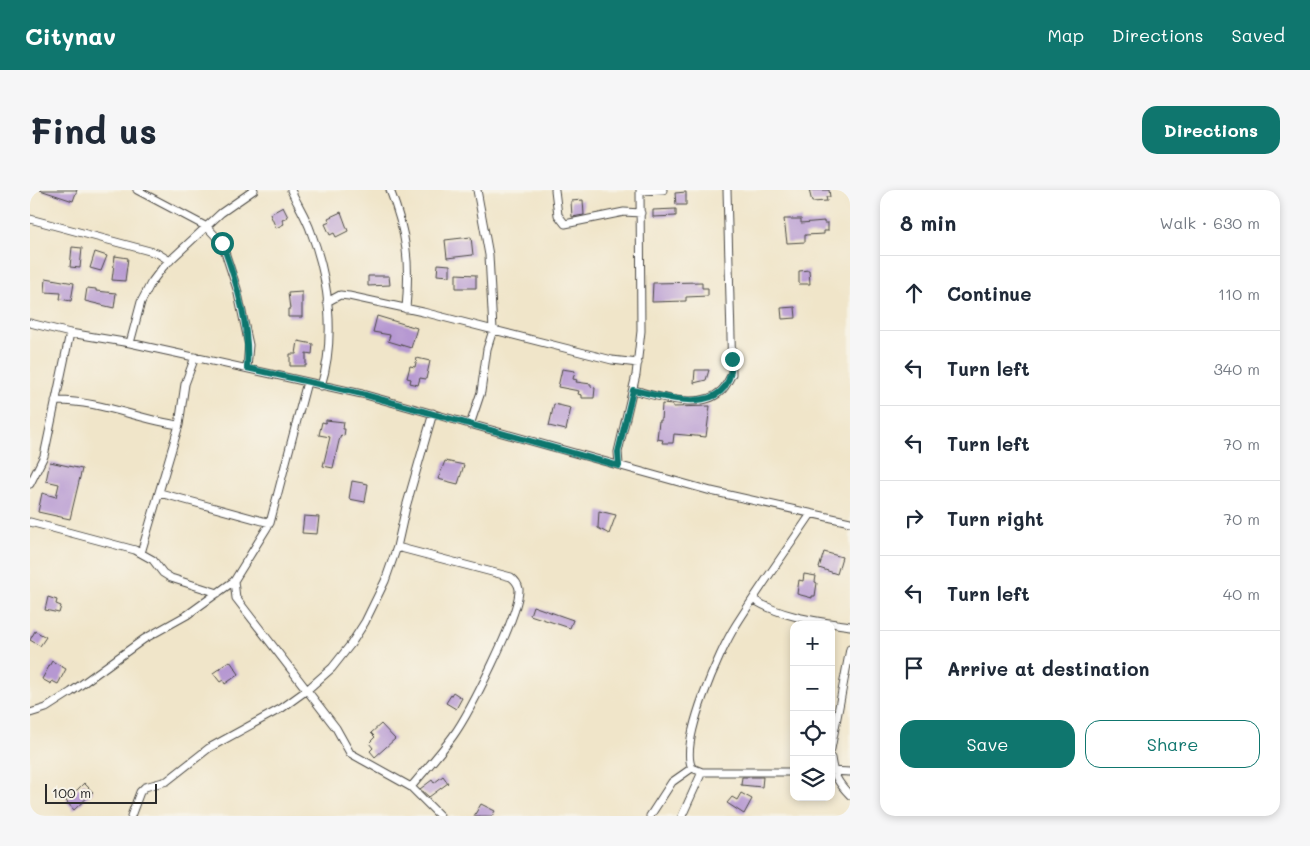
<!DOCTYPE html>
<meta charset="utf-8">
<style>
:root{--surface:#fff;--page:#f6f6f7;--text:#1f2937;--muted:#747a83;--line:#e0e1e3;--accent:#0f766e}
body{margin:0;font-family:Mali,sans-serif;background:var(--page);color:var(--text)}
.controls{position:absolute;right:15px;bottom:15px;display:grid;overflow:hidden;border-radius:10px;box-shadow:0 2px 8px #0003}
.controls button{width:45px;height:45px;display:grid;place-items:center;padding:0;border:0;border-bottom:1px solid var(--line);background:var(--surface);color:var(--text);font:25px sans-serif}
.scale{position:absolute;left:15px;bottom:12px;width:112px;box-sizing:border-box;padding-left:5px;border:2px solid #2b2b2b;border-top:0;font-size:14px;line-height:18px;white-space:nowrap;color:#2b2b2b;-webkit-text-stroke:4px #f7f3e8;paint-order:stroke}
.stop{position:absolute;width:15px;height:15px;margin:-11px;border:4px solid #0f766e;border-radius:50%;background:#fff}
.stop.end{background:#0f766e;border-color:#fff;box-shadow:0 1px 5px #0008}
.list{margin:0;padding:0;list-style:none}
h2{display:flex;justify-content:space-between;align-items:center;height:65px;margin:0;padding:0 20px;font-size:21px}
h2 small{font-size:16px;font-weight:400;color:var(--muted)}
.list li{display:grid;grid-template-columns:32px 1fr auto;gap:15px;align-items:center;box-sizing:border-box;height:75px;padding:0 20px;border-top:1px solid var(--line)}
.list b{display:block;font-size:19px;white-space:nowrap}
.list em{font-size:16px;font-style:normal;color:var(--muted)}
.actions{display:flex;gap:10px;padding:15px 20px}
.actions a{flex:1;padding:11px 0;border:1px solid var(--accent);border-radius:15px;text-align:center;font-size:18px;color:var(--accent)}
.actions .main{background:var(--accent);color:#fff}
.icon{flex:none;width:28px;height:28px;fill:none;stroke:currentColor;stroke-width:2;stroke-linecap:round;stroke-linejoin:round}
.map{position:relative;flex:none;width:820px;height:626px;overflow:hidden;border-radius:15px}
header{display:flex;align-items:center;gap:30px;box-sizing:border-box;height:70px;padding:0 25px;background:var(--accent);color:#fff}
header strong{font-size:24px}
nav{display:flex;gap:28px;margin-inline-start:auto;font-size:18px}
.intro{display:flex;align-items:center;justify-content:space-between;box-sizing:border-box;height:120px;padding:0 30px}
h1{margin:0;font-size:35px}
.button{padding:12px 22px;border-radius:15px;background:var(--accent);color:#fff;font-size:18px;font-weight:700}
main{display:flex;gap:30px;padding:0 30px}
aside{flex:1;background:var(--surface);border-radius:15px;box-shadow:0 2px 8px #0003}
.map>svg:first-child{display:block}
</style>
<header>
<strong>Citynav</strong>
<nav><a>Map</a><a>Directions</a><a>Saved</a></nav>
</header>
<div class="intro"><h1>Find us</h1><a class="button">Directions</a></div>
<main>
<div class="map">
<svg width="820" height="626" viewBox="0 0 820 626">
<rect width="100%" height="100%" fill="#f7f3e8"/>
<filter id="ink" filterUnits="userSpaceOnUse"><feTurbulence type="fractalNoise" baseFrequency=".02" numOctaves="2"/><feDisplacementMap in="SourceGraphic" scale="10" xChannelSelector="R" yChannelSelector="G"/><feConvolveMatrix kernelMatrix="1 2 1 2 8 2 1 2 1" color-interpolation-filters="sRGB"/></filter>
<filter id="wash" filterUnits="userSpaceOnUse"><feTurbulence type="fractalNoise" baseFrequency=".0096" numOctaves="4" result="noise"/><feDisplacementMap in="SourceGraphic" scale="20" xChannelSelector="R" yChannelSelector="G"/><feGaussianBlur stdDeviation="1.12" result="paint"/><feColorMatrix in="noise" values="0 0 0 0 0 0 0 0 0 0 0 0 0 0 0 0 0 1.4 0 .05"/><feComposite in="paint" operator="in"/></filter>
<g filter="url(#wash)">
<rect width="100%" height="100%" fill="#f0e5c9"/>
<g id="blocks">
<path fill="#b698d2" d="M10 0H47L43 11Z
M779 0H799L800 7H796L797 11 782 12Z
M656 2V15H646L645 3Z
M553 10 554 25 542 27 541 11Z
M253 17 258 27 252 30 254 34 246 38 240 24Z
M646 19V26L623 27V20Z
M311 22 318 41 306 47 304 43 300 45 295 34 300 32 298 28Z
M754 29H771V33L794 31V33H798V41H794V44L775 45V52L757 53Z
M441 47 443 65 417 68 415 50Z
M42 57 52 58 50 78 40 77Z
M65 62 77 66 71 81 60 78Z
M85 66 98 68 95 91 82 90Z
M408 74 420 75V86L407 85Z
M779 80 780 94H769V81Z
M426 84 446 85V98H426Z
M338 86H359L360 95 338 96Z
M16 88 44 93 41 111 30 109 31 103 15 102Z
M672 92V98H678V106L656 107V111L622 112 623 93Z
M57 98 66 99V101L86 103 84 118 55 111Z
M272 102V127H258V119H260L258 103Z
M765 117 766 128 752 129 751 118Z
M347 126 387 138 381 158 358 151 360 145 343 142Z
M268 151 283 154 282 164 276 163V176H260V164H266Z
M387 168 400 171 396 189 390 188 388 195 380 193 381 189 377 188 380 176 385 177Z
M532 179 545 181 543 189 547 190 546 192 561 194V197L565 198 564 208H552V205L548 204 549 201 528 197Z
M665 180H679L676 190 664 193Z
M524 214 541 218 536 240 519 236Z
M632 214 643 215V217L680 216 676 247 644 244 643 253H632L633 250 627 249 629 231H631Z
M296 230 314 232 313 239H315L314 246 311 245 309 251 303 278 293 276 300 247 289 245 292 232 296 233Z
M415 271 434 275 428 294 408 289Z
M20 272 52 279 40 329 8 322 12 303 26 307 29 294 16 291Z
M322 291 338 294 335 312 319 309Z
M569 321 586 325 579 344 568 338Z
M274 326 289 327 287 344 272 343Z
M794 362 812 367 807 384 789 378Z
M774 384 786 386 785 392 787 393 785 406H782V408L767 404 769 390 773 391Z
M18 407 27 410 26 414 31 416 29 423 15 420Z
M503 416 543 430 540 438 500 425Z
M5 441 16 447 10 456 0 450Z
M22 471 36 479 28 494 22 491 21 494 12 489Z
M200 471 209 484 195 494 193 490 190 492 183 483Z
M423 502 432 508 426 519 416 513Z
M351 534 365 549 345 567 340 561 343 558 339 553 345 547 341 543Z
M413 586 418 593 399 607 390 599 402 590 404 593Z
M712 587H733L732 597 711 595Z
M54 593 63 602 44 620 36 611Z
M711 603 722 609 714 624 697 613 702 607 707 610Z
M451 614 465 621 462 626H444Z"/>
</g>
</g>
<g filter="url(#ink)">
<use href="#blocks" fill-opacity="0" stroke="#494743" stroke-width="1"/>
<g fill="none" stroke-linecap="round" stroke-linejoin="round">
<defs>
<path id="street" d="M107 0 177 37 192 53 207 99 219 155 217 178
M261 0C267 14 276 27 281 42 299 89 306 148 291 196
M360 0C377 43 380 74 376 119
M525 0 528 25 535 34 594 22 611 23
M610 1 633 0
M0 29 127 63 140 71
M297 112 310 105 319 106 393 122 582 170 608 173
M0 133 40 143 100 153 332 204 681 301 820 332
M100 153 111 112 121 93 133 77 191 23 224 0
M603 200C628 206 670 221 691 201 696 197 699 189 702 184L697 0
M25 211C68 210 107 229 149 235
M440 235 451 202 457 159 463 140 459 65 447 0
M589 275 588 262 606 185 611 141 610 0
M0 294 14 266 40 143
M130 303 240 333
M0 332 105 360 123 370 133 383 141 388 188 403
M367 357 481 387C485 390 488 393 489 399 490 424 439 524 423 546 410 564 395 580 381 597
M111 363 149 235 155 194 165 167
M204 391 206 408 306 538 320 563 381 597 410 626
M724 410C754 428 786 431 820 436
M0 523 16 518 41 502 114 449 157 425 204 391 240 333 277 192
M801 559 820 459
M801 568C803 584 808 593 820 605
M801 581 820 582
M764 582H672L662 578C649 552 690 460 706 435 730 397 756 361 781 324
M101 626 110 602 115 597 137 591 179 558 252 518 277 500 302 478 321 454 335 432 355 391 367 357 376 317 403 223
M620 626 642 592 662 578
M652 626 672 582"/>
</defs>
<use href="#street" stroke="#494743" stroke-width="9"/>
<use href="#street" stroke="#fff" stroke-width="7"/>
</g>
</g>
<g fill="none" stroke-linecap="round" stroke-linejoin="round" filter="url(#ink)">
<path stroke="#0f766e" stroke-width="6" d="M192 53C207 92 220 136 217 178L332 204 589 276 588 262 603 200C641 208 702 229 702 169"/>
</g>
</svg>
<div class="controls">
<button>+</button>
<button>−</button>
<button><svg class="icon" aria-label="locate" viewBox="0 0 24 24"><circle cx="12" cy="12" r="6"/><path d="M12 2v4M12 18v4M2 12h4M18 12h4"/></svg></button>
<button><svg class="icon" aria-label="layers" viewBox="0 0 24 24"><path d="M12 4l9 5-9 5-9-5zM3 14l9 5 9-5"/></svg></button>
</div>
<div class="scale">100 m</div>
<div class="stop" style="left:192px;top:53px"></div>
<div class="stop end" style="left:702px;top:169px"></div>
</div>
<aside>
<h2>8 min<small>Walk · 630 m</small></h2>
<ul class="list">
<li><svg class="icon" aria-label="ahead" viewBox="0 0 24 24"><path d="M12 20V5M6 11l6-6 6 6"/></svg><div><b>Continue</b></div><em>110 m</em></li>
<li><svg class="icon" aria-label="left" viewBox="0 0 24 24"><path d="M17 20v-9H6M10 6l-5 5 5 5"/></svg><div><b>Turn left</b></div><em>340 m</em></li>
<li><svg class="icon" aria-label="left" viewBox="0 0 24 24"><path d="M17 20v-9H6M10 6l-5 5 5 5"/></svg><div><b>Turn left</b></div><em>70 m</em></li>
<li><svg class="icon" aria-label="right" viewBox="0 0 24 24"><path d="M7 20v-9h11M14 6l5 5-5 5"/></svg><div><b>Turn right</b></div><em>70 m</em></li>
<li><svg class="icon" aria-label="left" viewBox="0 0 24 24"><path d="M17 20v-9H6M10 6l-5 5 5 5"/></svg><div><b>Turn left</b></div><em>40 m</em></li>
<li><svg class="icon" aria-label="arrive" viewBox="0 0 24 24"><path d="M6 21V4h12l-3 4 3 4H6"/></svg><div><b>Arrive at destination</b></div></li>
</ul>
<div class="actions"><a class="main">Save</a><a>Share</a></div>
</aside>
</main>
